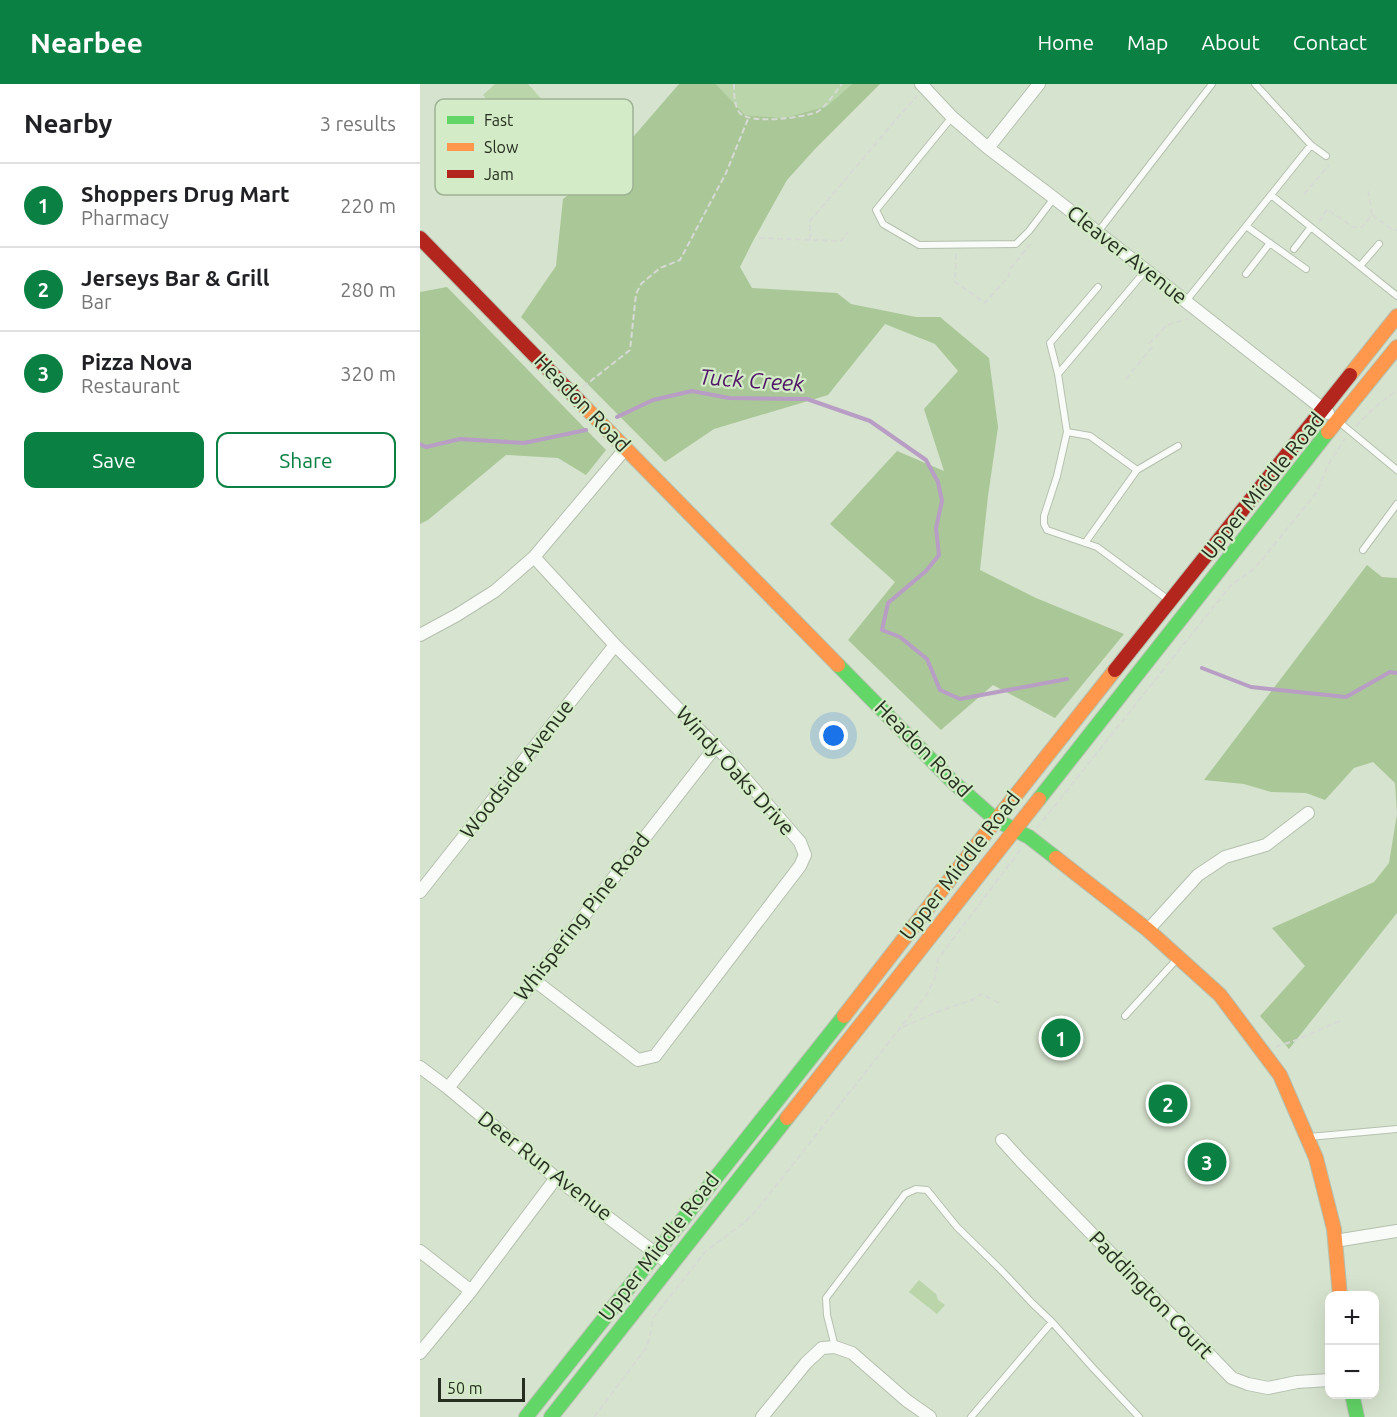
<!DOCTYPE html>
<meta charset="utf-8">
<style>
:root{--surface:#fff;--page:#f2f2f2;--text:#202124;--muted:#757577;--line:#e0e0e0;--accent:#0b8043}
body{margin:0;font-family:Ubuntu,sans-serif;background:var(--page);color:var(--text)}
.controls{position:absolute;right:18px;bottom:18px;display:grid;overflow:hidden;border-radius:12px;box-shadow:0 6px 24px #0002}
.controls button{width:54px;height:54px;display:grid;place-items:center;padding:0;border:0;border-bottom:2px solid var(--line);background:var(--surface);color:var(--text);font:30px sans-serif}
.scale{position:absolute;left:18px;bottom:15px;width:87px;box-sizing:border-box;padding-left:6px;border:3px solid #252e1f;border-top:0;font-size:16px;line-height:21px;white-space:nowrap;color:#252e1f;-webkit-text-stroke:4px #d3ebc6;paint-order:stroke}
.you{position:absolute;left:414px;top:652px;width:21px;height:21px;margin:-15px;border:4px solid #fff;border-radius:50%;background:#1a73e8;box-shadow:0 0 0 9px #1a73e833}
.badge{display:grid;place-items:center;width:39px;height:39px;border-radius:50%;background:var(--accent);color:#fff;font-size:20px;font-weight:700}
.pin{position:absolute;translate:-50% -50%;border:3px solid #fff;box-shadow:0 2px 6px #0006}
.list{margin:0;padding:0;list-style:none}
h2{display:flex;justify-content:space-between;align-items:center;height:78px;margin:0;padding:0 24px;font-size:26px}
h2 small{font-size:20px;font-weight:400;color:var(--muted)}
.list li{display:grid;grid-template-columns:39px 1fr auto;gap:18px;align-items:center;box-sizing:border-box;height:84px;padding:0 24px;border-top:2px solid var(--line)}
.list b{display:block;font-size:22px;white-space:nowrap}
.list p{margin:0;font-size:20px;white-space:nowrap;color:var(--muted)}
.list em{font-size:20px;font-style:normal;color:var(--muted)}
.actions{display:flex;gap:12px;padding:18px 24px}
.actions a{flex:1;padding:14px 0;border:2px solid var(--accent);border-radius:12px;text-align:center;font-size:21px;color:var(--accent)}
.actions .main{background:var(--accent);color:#fff}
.map{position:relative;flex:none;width:977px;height:1333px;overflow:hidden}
header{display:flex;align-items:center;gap:36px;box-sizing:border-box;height:84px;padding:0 30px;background:var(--accent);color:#fff}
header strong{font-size:28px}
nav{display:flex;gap:33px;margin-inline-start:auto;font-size:21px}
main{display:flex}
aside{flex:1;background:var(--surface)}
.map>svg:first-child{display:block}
</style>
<header>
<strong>Nearbee</strong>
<nav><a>Home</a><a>Map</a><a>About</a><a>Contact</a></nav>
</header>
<main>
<aside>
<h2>Nearby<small>3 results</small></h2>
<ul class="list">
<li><span class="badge">1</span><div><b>Shoppers Drug Mart</b><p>Pharmacy</p></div><em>220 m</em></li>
<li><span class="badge">2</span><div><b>Jerseys Bar &amp; Grill</b><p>Bar</p></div><em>280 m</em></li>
<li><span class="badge">3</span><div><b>Pizza Nova</b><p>Restaurant</p></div><em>320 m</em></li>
</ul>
<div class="actions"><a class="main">Save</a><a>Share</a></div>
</aside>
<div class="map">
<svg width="977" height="1333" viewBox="0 0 977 1333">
<rect width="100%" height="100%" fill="#d6e3ce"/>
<path fill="#b9d5a9" d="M75 0H108L151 48 121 75 63 11Z
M296 0H432L407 22 364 34 325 31Z
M499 1196 516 1210 518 1216 525 1221 517 1230 489 1208Z"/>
<path fill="#aac798" d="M259 0H296L325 31 364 34 407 22 432 0H460L395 65 367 96 333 157 320 183 332 204 417 209 431 220 496 233H520L569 274 578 343 568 412 560 486 616 514 704 550 635 634 573 601 521 646 428 556 475 498 410 440 477 367 524 387 504 325 538 287 515 260 465 240 408 311 294 345 245 378 101 233 136 182 143 115 194 75Z
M27 203 186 366 166 391 138 374 86 371 8 436 0 440V208Z
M947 481 962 493 977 494V829L869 965 840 932 885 882 852 844 954 798 969 779 977 730 975 699 953 678 934 684 905 716 886 709 851 708 824 700 784 696Z"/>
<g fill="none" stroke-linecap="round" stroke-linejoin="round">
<path stroke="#b89dc4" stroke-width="4" d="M197 333 233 316 272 307 309 314 387 315 450 337 506 376 518 398 522 417 516 444 519 471 506 487 468 519 462 546 480 553 507 575 520 606 540 615 647 595
M0 360 6 363 40 355 104 359 166 346
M782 584 831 603 926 613 970 588 977 589"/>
<defs>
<path id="lane" d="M835 0 891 61 906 72
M532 33 456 126 463 140 499 161 596 160 609 147 634 114
M851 111 977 212
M826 142 886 185
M678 148 792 0
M874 165 891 143
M940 182 959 160
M826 190 850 159
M678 203 630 259 638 290 647 348 637 392 624 432V440L627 446 677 463 750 517
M766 217 891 61
M638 290 726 186
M919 338 977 386
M647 348 670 352 717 386 665 459
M717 386 758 362
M943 466 977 420
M705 932 757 875
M889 1053 977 1045
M415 1263 407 1231 406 1214 485 1110 496 1105 507 1106 537 1143 582 1187 612 1219 632 1238 673 1284 719 1333
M551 1333 632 1238"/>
<path id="street" d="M501 0 532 33 568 64 634 114 908 329
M568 64 619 0
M114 473 195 561 309 676 380 758 385 771 380 782 235 972 218 976 114 896
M0 551 37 531 75 507 114 473 206 364
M0 808 195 561
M728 846 778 791 805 773 846 761 888 729
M0 983 28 1004 136 1094 251 1181
M28 1004 114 896 296 662
M582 1056 601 1077 812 1294 828 1300 848 1304 877 1298 910 1296
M915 1157 977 1147
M0 1167 51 1207
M0 1269 51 1207 136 1094
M342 1333 386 1279 402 1264 415 1263 432 1269 486 1316 510 1333"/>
<path id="fast" d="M418 581 532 697 576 736 609 753 636 774
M619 715 908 348
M932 1310 937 1333
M106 1333 424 932
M131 1333 367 1034"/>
<path id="slow" d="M930 291 977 232
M159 317 418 581
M908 348 977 263
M636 774 728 846 800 911 860 991 896 1074 914 1145 920 1212
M424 932 576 736 695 586
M367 1034 619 715"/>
<path id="jam" d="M0 154 159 317
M695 586 930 291"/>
</defs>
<use href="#lane" stroke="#b5c0af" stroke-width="8"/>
<use href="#street" stroke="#b5c0af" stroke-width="14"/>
<use href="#fast" stroke="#b5c0af" stroke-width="16"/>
<use href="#slow" stroke="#b5c0af" stroke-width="16"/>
<use href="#jam" stroke="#b5c0af" stroke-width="16"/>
<path stroke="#d6dad4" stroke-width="2" stroke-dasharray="6 3" stroke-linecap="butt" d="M314 0C314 9 314 20 319 28 328 41 382 34 397 28 405 24 416 7 422 0
M884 110 909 81
M952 131 973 146H977
M899 138 907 125 933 143H942L952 131 948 106
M339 154 421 157 428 148
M390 156V137L474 38 497 12
M536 170 535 198 565 219 589 192 590 185 610 160
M729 260 747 241 768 235
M706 295 733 262
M163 303 210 266 216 210 221 200 240 184 260 176 306 89 328 35
M936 342 954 324 977 306
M617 744 811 501 831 487 841 477 897 408 908 381 925 355
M483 943 517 928 552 916 561 910 579 919
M856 963 879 955 922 936
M174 1333 226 1264 230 1252 233 1234 286 1167 325 1138 340 1122 507 910 515 894 518 875 601 765"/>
<use href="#lane" stroke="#f9fbf8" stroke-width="6"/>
<use href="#street" stroke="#f9fbf8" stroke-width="12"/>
<use href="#fast" stroke="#63d668" stroke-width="14"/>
<use href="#slow" stroke="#ff974d" stroke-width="14"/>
<use href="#jam" stroke="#b3261e" stroke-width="14"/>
</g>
<g text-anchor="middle" stroke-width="4.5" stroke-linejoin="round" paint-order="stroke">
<g font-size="21" fill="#252e1f" stroke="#d3ebc6">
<text transform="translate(707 171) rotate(38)" y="7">Cleaver Avenue</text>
<text transform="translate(162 319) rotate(46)" y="7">Headon Road</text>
<text transform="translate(843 402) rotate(-51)" y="7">Upper Middle Road</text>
<text transform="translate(503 665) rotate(45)" y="7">Headon Road</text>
<text transform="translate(97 685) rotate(-52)" y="7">Woodside Avenue</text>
<text transform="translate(315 687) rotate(48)" y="7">Windy Oaks Drive</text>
<text transform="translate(540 782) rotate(-52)" y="7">Upper Middle Road</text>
<text transform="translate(162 833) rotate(-52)" y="7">Whispering Pine Road</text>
<text transform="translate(125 1082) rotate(38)" y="7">Deer Run Avenue</text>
<text transform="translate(239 1163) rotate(-52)" y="7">Upper Middle Road</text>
<text transform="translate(731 1211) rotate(46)" y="7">Paddington Court</text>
</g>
<g font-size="22" font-style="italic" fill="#4f1666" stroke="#d3ebc6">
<text transform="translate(332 296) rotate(4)" y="8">Tuck Creek</text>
</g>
</g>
<rect x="15" y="15" width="198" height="96" rx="9" fill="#d3ebc6" stroke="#9fb294" stroke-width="1.5"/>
<rect x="27" y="32" width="27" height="8" fill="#63d668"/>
<rect x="27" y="59" width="27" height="8" fill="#ff974d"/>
<rect x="27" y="86" width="27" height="8" fill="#b3261e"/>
<g font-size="16" fill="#252e1f">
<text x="64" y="42">Fast</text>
<text x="64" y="69">Slow</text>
<text x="64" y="96">Jam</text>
</g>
</svg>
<div class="controls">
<button>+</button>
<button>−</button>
</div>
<div class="scale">50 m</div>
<div class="you"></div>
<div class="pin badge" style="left:641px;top:954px">1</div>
<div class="pin badge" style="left:748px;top:1020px">2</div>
<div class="pin badge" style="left:787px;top:1078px">3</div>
</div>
</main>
